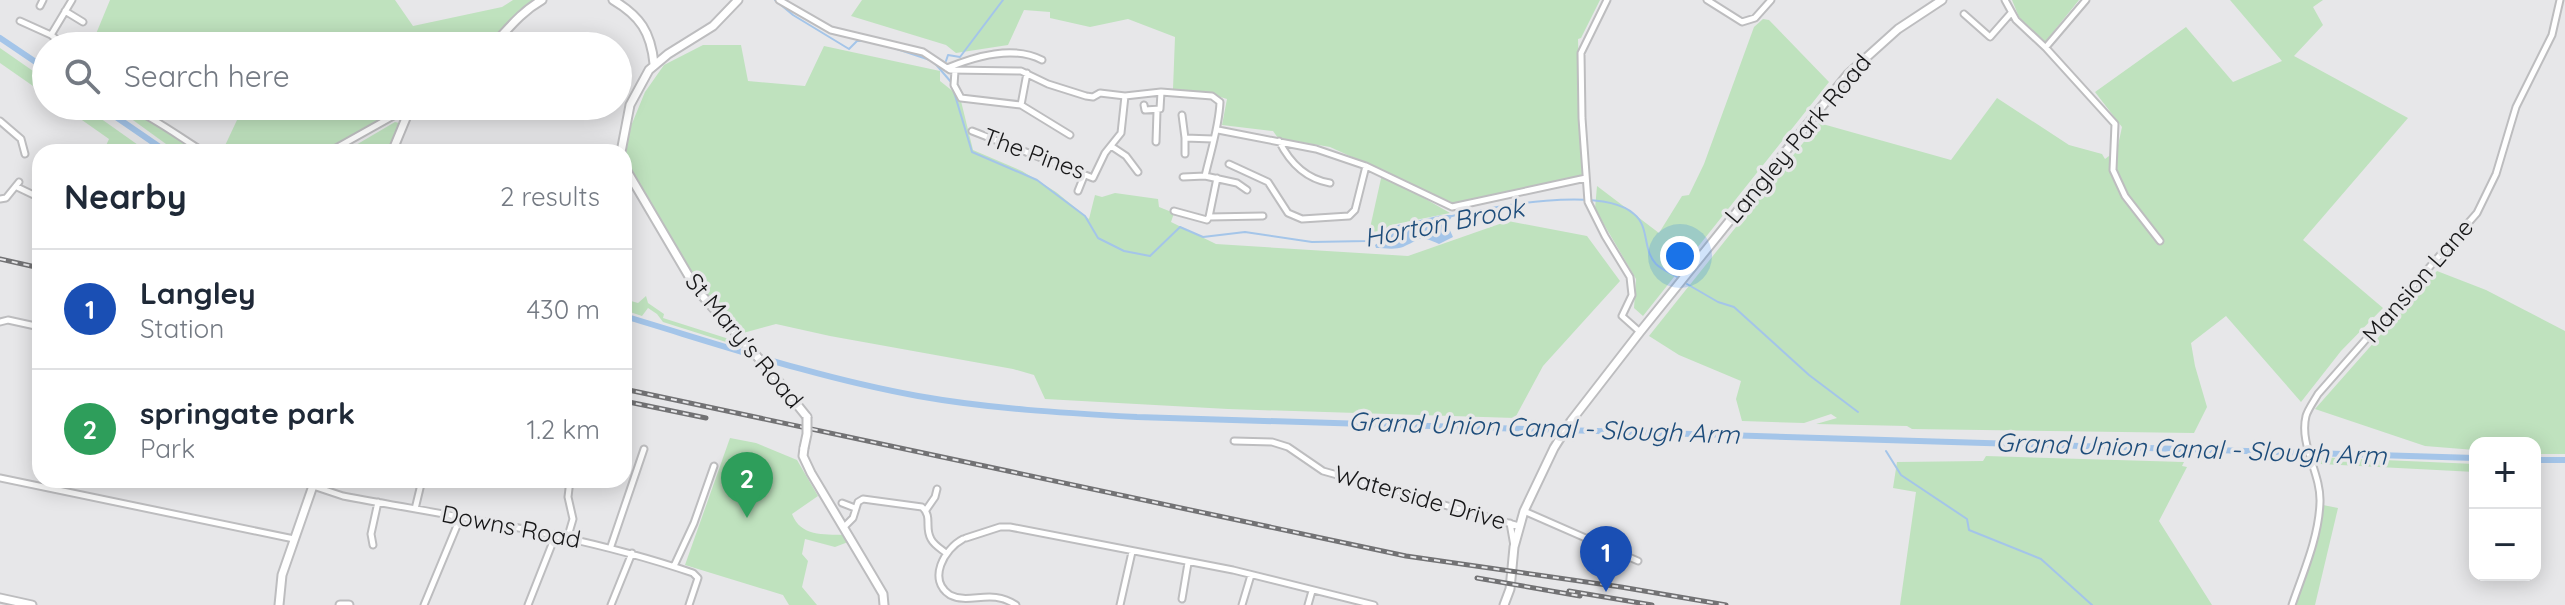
<!DOCTYPE html>
<meta charset="utf-8">
<style>
:root{--surface:#fff;--page:#f2f2f3;--text:#1f2937;--muted:#747a83;--line:#e0e1e3;--accent:#7c3aed}
body{margin:0;font-family:Quicksand,sans-serif;background:var(--page);color:var(--text)}
.controls{position:absolute;right:24px;bottom:24px;display:grid;overflow:hidden;border-radius:16px;box-shadow:0 4px 20px #0003}
.controls button{width:72px;height:72px;display:grid;place-items:center;padding:0;border:0;border-bottom:2px solid var(--line);background:var(--surface);color:var(--text);font:40px sans-serif}
.you{position:absolute;left:1680px;top:256px;width:28px;height:28px;margin:-20px;border:6px solid #fff;border-radius:50%;background:#1a73e8;box-shadow:0 0 0 12px #1a73e833}
.badge{display:grid;place-items:center;width:52px;height:52px;border-radius:50%;background:var(--accent);color:#fff;font-size:26px;font-weight:700}
.pin{position:absolute;translate:-50% -66px;filter:drop-shadow(0 2px 4px #0008)}
.pin::after{content:'';position:absolute;top:42px;width:28px;height:24px;background:inherit;clip-path:polygon(0 0,100% 0,50% 100%)}
.list{margin:0;padding:0;list-style:none}
h2{display:flex;justify-content:space-between;align-items:center;height:104px;margin:0;padding:0 32px;font-size:34px}
h2 small{font-size:26px;font-weight:400;color:var(--muted)}
.list li{display:grid;grid-template-columns:52px 1fr auto;gap:24px;align-items:center;box-sizing:border-box;height:120px;padding:0 32px;border-top:2px solid var(--line)}
.list b{display:block;font-size:30px;white-space:nowrap}
.list p{margin:0;font-size:26px;white-space:nowrap;color:var(--muted)}
.list em{font-size:26px;font-style:normal;color:var(--muted)}
.icon{flex:none;width:44px;height:44px;fill:none;stroke:currentColor;stroke-width:2;stroke-linecap:round;stroke-linejoin:round}
.map{position:relative;flex:none;width:2565px;height:605px;overflow:hidden}
.search{position:absolute;background:var(--surface);box-shadow:0 4px 20px #0003;left:32px;top:32px;width:600px;height:88px;display:flex;align-items:center;gap:20px;box-sizing:border-box;padding:0 28px;border-radius:44px;color:var(--muted);font-size:30px}
.panel{position:absolute;background:var(--surface);box-shadow:0 4px 20px #0003;left:32px;top:144px;width:600px;height:344px;border-radius:24px}
.map>svg:first-child{display:block}
</style>
<div class="map">
<svg width="2565" height="605" viewBox="0 0 2565 605">
<rect width="100%" height="100%" fill="#e7e7e9"/>
<path fill="#bfe2be" d="M110 0H395L413 26 502 7 513 0H536L524 7 489 46H91Z
M862 0H1600L1581 38 1578 39 1582 176 1453 203 1330 147 1278 138 1273 131 1222 125 1227 99 1204 92 1173 89 1175 37 1128 19 1090 27 1050 18V12L1024 10 1008 45 956 53 946 45 851 16Z
M2012 0H2079L2045 42 2019 17Z
M2230 0H2323L2313 7 2323 25 2294 56 2408 118 2303 240 2383 308 2341 351 2301 402 2226 316 2191 343 2195 366 2207 407 2194 433 1912 429 1907 426 1816 424 1837 418 1831 414 1804 423 1742 421 1736 399 1741 381 1679 355 1649 336 1819 123 1951 160 1997 98 2069 145 2102 154 2105 159 2117 150 2122 127 2095 92 2186 27 2233 82 2282 61Z
M1763 19 1769 20 1829 82 1643 316 1634 308 1636 279 1595 209 1597 186 1659 233 1682 196 1689 195 1704 164 1754 27Z
M703 45H741L748 81 805 86 824 46 940 71V81L960 97 973 150 1022 171 1056 192 1089 219 1095 195 1102 197 1115 193 1158 199 1159 207 1174 213 1171 222 1216 244 1408 256 1508 221 1587 236 1620 281 1543 366 1515 418 1228 409 1045 399 1034 375 1013 369 830 336 776 324 743 333 700 287 625 159 631 126 645 92 664 65Z
M0 48 46 80V95L0 63Z
M62 106H83L148 152H103L109 139Z
M237 106H304L321 116 330 106H405L326 152H222L237 120 249 119 255 115Z
M130 110 205 152H177L126 115Z
M395 122 399 123 390 152H344Z
M1382 174 1450 213 1391 225 1374 239 1368 237Z
M2437 271 2486 290 2565 331V454H2535V443H2475V450L2425 446 2315 409Z
M646 296 648 303 664 314 663 318 729 339 745 348 663 322 657 314 648 308 642 316 624 310V299L638 303Z
M730 438 756 443 797 460 818 496 792 514C801 537 823 534 844 535L848 542 835 547 805 539 802 554 808 561 802 587 817 605H789L783 595 685 565Z
M1986 456 2184 462 2182 466 2187 467 2159 521 2212 605H1900L1916 492 1893 488 1897 462 1983 461Z
M2315 457 2475 464V472L2321 464Z
M2323 505 2338 508 2315 605H2294L2319 528Z"/>
<path fill="#a4c5e9" d="M1442 215H1453L1447 224 1453 237 1439 244C1418 235 1423 238 1403 247 1395 250 1384 248 1376 248L1375 245C1384 240 1385 232 1393 226Z"/>
<g fill="none" stroke-linecap="round" stroke-linejoin="round">
<path stroke="#a4c5e9" stroke-width="2" d="M775 0 793 15 849 49 857 41H867
M885 45 933 61 951 82 972 152 1037 180 1085 216 1098 238 1124 251 1150 256 1180 227 1203 237 1245 232 1312 242 1367 241 1379 238 1389 231
M946 61 948 55 960 57 1003 0
M1452 216C1492 207 1602 185 1634 214 1650 227 1642 249 1656 264 1661 269 1670 273 1677 277
M1687 284 1718 302 1734 307 1809 375 1858 412
M1886 451 1901 475 1967 519 1969 530 2041 559 2092 605"/>
<path stroke="#a4c5e9" stroke-width="6" d="M0 38 46 69
M100 106 167 152
M624 316C721 345 818 378 918 396 991 409 1064 413 1137 417L2475 458
M2535 460H2565"/>
<defs>
<path id="street" d="M779 0 831 30 923 52 950 70 1021 71 1048 84 1086 96 1093 97 1100 93 1125 96 1161 92 1212 96 1220 102C1219 127 1211 150 1205 176L1183 177
M1607 0 1581 53 1582 118 1588 202 1605 236 1630 277 1632 295 1622 316 1640 332
M1707 0 1742 22 1755 18 1771 0
M2005 0 2016 20 2046 48 2115 124 2113 170 2125 196 2160 241
M40 6 43 0
M65 11 83 22
M1964 14 1990 37 2011 13
M20 21 51 35 65 46
M51 35 72 0
M2046 47 2086 0
M947 68C976 56 1013 45 1042 60
M955 71 954 85 961 98 1021 105 1070 135
M1021 105 1027 73
M1144 105 1145 110 1160 109 1161 92
M130 107C159 121 178 136 204 152
M1182 115 1185 138
M0 121 21 139 25 154
M1218 130 1316 149 1366 166 1452 207 1586 178
M972 131 1093 178 1105 153 1121 133 1125 96
M1279 141C1290 163 1306 179 1330 183
M1156 142 1157 111
M1111 146 1126 156 1138 172
M329 152 411 106
M1185 154V138L1213 139
M1229 164 1268 182 1288 213 1302 219 1349 216 1355 210 1366 166
M1205 176 1237 183 1247 190
M17 187 40 198
M1078 191 1084 176
M0 199 6 198 19 182
M1174 211 1207 220 1209 217 1263 216
M1209 217 1217 178
M0 322 8 320 40 327
M1234 441 1272 442 1288 447 1323 471 1519 526
M0 478 294 539
M313 486 343 496C461 518 579 534 693 573L698 578 689 605
M842 503 855 508
M415 509 422 480
M926 510 935 497 937 489
M1524 511 1638 561
M1510 523 1514 546
M844 527 853 518 858 502 863 499 922 507C933 517 924 527 931 539 934 545 941 549 946 553
M568 536 573 519 568 497 570 480
M966 538 1000 527H1010L1233 570 1374 605
M963 539C944 549 927 580 950 595 970 605 991 588 1016 605
M373 545 371 534 378 502
M611 546 644 449
M674 566 694 523 714 466
M1182 599 1188 563
M424 605 461 516
M528 605 556 534
M611 605 632 553
M1120 605 1132 552
M1242 605 1251 575
M1308 605 1312 591
M2292 605C2303 573 2319 537 2320 502 2321 473 2299 445 2306 416 2308 409 2314 401 2318 394L2477 213 2496 174 2516 107 2552 35 2560 0"/>
<path id="secondary" d="M613 0C640 16 651 32 654 64
M492 46C509 28 521 12 542 0
M392 152 411 106
M621 152 630 105 649 70 668 54 713 26 738 0
M624 166 697 290 771 372 807 417
M804 448 803 456 811 473 873 577 883 594 884 605
M0 598 32 605
M279 605 282 575 315 480
M340 605H349
M1504 605 1510 589 1514 547 1524 511 1554 448 1571 421 1640 332 1848 74 1898 29 1942 0"/>
</defs>
<use href="#street" stroke="#bdbdbf" stroke-width="9"/>
<use href="#secondary" stroke="#bdbdbf" stroke-width="11"/>
<use href="#street" stroke="#fff" stroke-width="5"/>
<use href="#secondary" stroke="#fff" stroke-width="7"/>
<defs>
<path id="rail" d="M0 259 40 268
M624 389 1406 556 1621 587 1726 605
M624 401 706 418
M1477 578 1580 596
M1569 591 1652 605"/>
</defs>
<use href="#rail" stroke="#727274" stroke-width="5"/>
<use href="#rail" stroke="#e7e7e9" stroke-width="2" stroke-dasharray="6" stroke-linecap="butt"/>
<defs>
<path id="secondary-bridge" d="M804 448 807 434V417"/>
</defs>
<use href="#secondary-bridge" stroke="#bdbdbf" stroke-width="11" stroke-linecap="butt"/>
<use href="#secondary-bridge" stroke="#fff" stroke-width="7"/>
</g>
<g text-anchor="middle" stroke-width="7" stroke-linejoin="round" paint-order="stroke">
<g font-size="24" fill="#171718" stroke="#e7e7e9">
<text transform="translate(1798 139) rotate(-50)" y="8">Langley Park Road</text>
<text transform="translate(1034 154) rotate(20)" y="8">The Pines</text>
<text transform="translate(2418 281) rotate(-49)" y="8">Mansion Lane</text>
<text transform="translate(744 341) rotate(50)" y="8">St Mary's Road</text>
<text transform="translate(1420 498) rotate(16)" y="8">Waterside Drive</text>
<text transform="translate(511 527) rotate(11)" y="8">Downs Road</text>
</g>
<g font-size="26" font-style="italic" fill="#1e4d7b" stroke="#e7e7e9">
<text transform="translate(1444 223) rotate(-11)" y="9">Horton Brook</text>
<text transform="translate(1544 428) rotate(2)" y="9">Grand Union Canal - Slough Arm</text>
<text transform="translate(2191 449) rotate(2)" y="9">Grand Union Canal - Slough Arm</text>
</g>
</g>
</svg>
<div class="controls">
<button>+</button>
<button>−</button>
</div>
<div class="you"></div>
<div class="pin badge" style="left:1606px;top:592px;background:#1a4fb4">1</div>
<div class="pin badge" style="left:747px;top:518px;background:#2e9e5b">2</div>
<div class="search"><svg class="icon" aria-label="search" viewBox="0 0 24 24"><circle cx="10" cy="10" r="6"/><path d="M15 15l6 6"/></svg>Search here</div>
<section class="panel">
<h2>Nearby<small>2 results</small></h2>
<ul class="list">
<li><span class="badge" style="background:#1a4fb4">1</span><div><b>Langley</b><p>Station</p></div><em>430 m</em></li>
<li><span class="badge" style="background:#2e9e5b">2</span><div><b>springate park</b><p>Park</p></div><em>1.2 km</em></li>
</ul>
</section>
</div>
